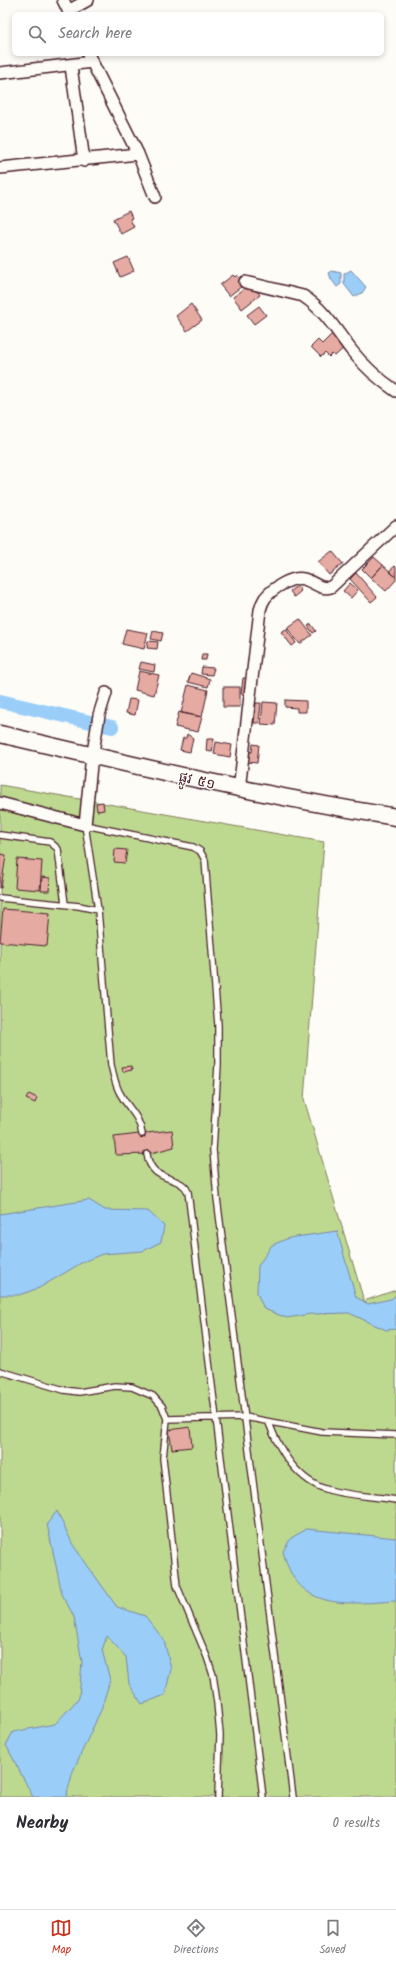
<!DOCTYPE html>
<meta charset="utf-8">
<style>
:root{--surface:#fff;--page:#f7f7f7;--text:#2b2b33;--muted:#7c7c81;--line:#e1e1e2;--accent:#c8321e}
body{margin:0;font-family:Kalam,"Noto Sans Khmer",sans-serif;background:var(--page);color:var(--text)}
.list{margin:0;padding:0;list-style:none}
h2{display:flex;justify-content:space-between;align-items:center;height:52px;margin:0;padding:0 16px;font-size:17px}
h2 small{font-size:13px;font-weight:400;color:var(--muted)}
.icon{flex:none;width:22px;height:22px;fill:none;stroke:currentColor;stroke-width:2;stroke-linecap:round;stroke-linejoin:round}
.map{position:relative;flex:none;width:396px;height:1797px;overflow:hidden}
.search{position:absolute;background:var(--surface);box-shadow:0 2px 6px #0003;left:12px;right:12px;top:12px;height:44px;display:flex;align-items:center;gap:10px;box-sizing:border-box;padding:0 14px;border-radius:6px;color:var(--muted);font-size:15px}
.sheet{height:112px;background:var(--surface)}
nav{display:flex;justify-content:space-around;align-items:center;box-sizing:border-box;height:56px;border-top:1px solid var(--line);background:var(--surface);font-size:11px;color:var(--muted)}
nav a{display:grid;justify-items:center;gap:2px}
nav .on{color:var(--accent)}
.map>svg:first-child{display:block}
</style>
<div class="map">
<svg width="396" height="1797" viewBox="0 0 396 1797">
<rect width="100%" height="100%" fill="#fdfcf7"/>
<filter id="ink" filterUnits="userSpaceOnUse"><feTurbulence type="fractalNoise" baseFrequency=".025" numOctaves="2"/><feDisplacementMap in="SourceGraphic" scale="8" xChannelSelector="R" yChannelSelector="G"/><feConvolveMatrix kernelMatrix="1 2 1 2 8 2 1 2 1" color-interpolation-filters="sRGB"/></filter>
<g filter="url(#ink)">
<path fill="#bdd990" stroke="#847c5e" d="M0 785 324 842 304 1099 364 1301 396 1290V1797H0Z"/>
<path fill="#9acef8" stroke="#7a88a6" d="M351 270 366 287 362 293 354 297 344 284V274Z
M332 271 341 273V284L337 287 331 279 329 273Z
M89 1200 105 1210 148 1211 164 1226 161 1242 143 1251 102 1254 83 1262 39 1288 19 1295H0V1214Z
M337 1231 356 1297 368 1304 391 1299 396 1295V1329L386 1330 349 1313 311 1314 287 1318 264 1309 257 1293 258 1266 272 1245 289 1238Z
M57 1511 73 1545 117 1607 145 1616 164 1640 171 1669 165 1695 142 1704 129 1684 126 1657 107 1636 102 1650 110 1680 101 1710 73 1771 66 1797H33L6 1745 13 1732 55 1724 79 1698 82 1662 74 1617 62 1594 47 1524Z
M307 1529 396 1538V1601C346 1604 297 1612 283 1551L291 1538Z"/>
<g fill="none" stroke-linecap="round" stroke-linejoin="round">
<path stroke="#9acef8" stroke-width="14" d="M0 701 112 727"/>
</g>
<path fill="#e5aba2" stroke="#4a1f2b" d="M129 211 132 218 130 219 134 227 121 234 113 219Z
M128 257 134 271 120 277 114 263Z
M233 275 235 277 237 275 240 279 238 281 242 286 229 296 220 285Z
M251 284 260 295 242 309 233 297Z
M191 304 202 320 187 331 176 316Z
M259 306 266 315 254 324 247 315Z
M333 333 346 346 335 356 332 354 329 357 325 353 321 357 311 347 318 340 322 344Z
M332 551 343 564 329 575 318 562Z
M374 557 383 565 371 578 362 569Z
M383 565 396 577V580L386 591 371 578Z
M395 566 396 567V577L389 571Z
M356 573 377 597 371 602 350 579Z
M350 583 358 590 351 598 343 591Z
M297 586 301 591 294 597 290 591Z
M300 619 312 635 300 644 287 628Z
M311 624 316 631 313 633 308 626Z
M126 629 148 633 144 649 122 644Z
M286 629 296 643 292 646 281 632Z
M153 631 163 633 161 641 151 639Z
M148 641 158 642 157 649 147 648Z
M202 654H207L206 660H201Z
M141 662 155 665 154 672 139 669Z
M202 667 214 668 212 675 201 674Z
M139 671 159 675 154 695 135 690Z
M191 673 210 679 208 687 188 682Z
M243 678H251L248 695 241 694Z
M188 685 208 690 202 717 181 713Z
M223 687H240V707H223Z
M129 699 138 700 135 715 126 713Z
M285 700 306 701V712H297V708L285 707Z
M263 702 277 703 275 725 261 724Z
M256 703H261L259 723H254Z
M179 712 202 717 198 732 175 727Z
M187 734 193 738 190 752 180 750 183 738H186Z
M207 739H214L212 752 206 751Z
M216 742 232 745 230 757 214 754Z
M253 744 259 745 257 763 247 762 248 752H252Z
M103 802 104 810 97 811 96 803Z
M115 849 127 850 125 863 114 862Z
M0 854 6 855 1 888H0Z
M17 859 42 861 40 890 15 888Z
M42 877 50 878 49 891H41Z
M3 909 50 913 47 946 0 942Z
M131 1066 132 1070 123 1072 122 1067Z
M29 1094 37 1098 35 1103 26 1099Z
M172 1130 174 1147 147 1154 116 1155 114 1137Z
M190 1427 192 1447 172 1449 169 1430Z"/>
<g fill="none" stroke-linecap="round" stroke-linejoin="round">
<defs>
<path id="service" d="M0 835 50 842 58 849 65 904
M0 898 79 906 98 910
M142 1134C139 1115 130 1111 121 1095 115 1086 114 1076 111 1065L98 910 85 825 193 847 200 851 205 860 218 1025V1065L213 1150 217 1198 293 1797
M147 1154C151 1184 181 1174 188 1192L263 1797
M0 1371 64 1390 79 1392 115 1386 132 1387 153 1396 162 1406 167 1419 163 1458 177 1586 207 1657 213 1675 217 1703 220 1735 218 1797
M167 1419 245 1417 322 1432 396 1435
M269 1423C279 1450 298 1482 329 1490 350 1496 374 1496 396 1500"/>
<path id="minor" d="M63 0 70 14
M68 11 88 0
M88 54 138 154 155 197
M71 66 84 161
M0 73 92 62
M0 168 138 154
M245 282 303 296C325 310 337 332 352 351 364 366 380 380 396 391
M239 790 260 610C261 606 263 601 265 598 273 588 292 576 304 579 314 582 320 590 331 587L396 526
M0 803 85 825 91 765 99 715 106 693"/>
<path id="secondary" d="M0 734C132 765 262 796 396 817"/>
</defs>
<use href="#service" stroke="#4a1f2b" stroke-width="8"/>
<use href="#minor" stroke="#4a1f2b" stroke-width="14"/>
<use href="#secondary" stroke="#4a1f2b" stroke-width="19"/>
<use href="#service" stroke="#fdfcf7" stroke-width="5.5"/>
<use href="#minor" stroke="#fdfcf7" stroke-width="11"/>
<use href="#secondary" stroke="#fdfcf7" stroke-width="16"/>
</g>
</g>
<g text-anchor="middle" stroke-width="3" stroke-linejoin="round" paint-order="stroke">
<g font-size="14" fill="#4a1f2b" stroke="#fdfcf7">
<text transform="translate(197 780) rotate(13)" y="5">ផ្លូវ ៥១</text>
</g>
</g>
</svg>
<div class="search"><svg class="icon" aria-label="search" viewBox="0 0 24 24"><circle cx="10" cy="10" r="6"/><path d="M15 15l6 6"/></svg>Search here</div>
</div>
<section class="sheet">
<h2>Nearby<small>0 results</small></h2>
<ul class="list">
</ul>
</section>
<nav>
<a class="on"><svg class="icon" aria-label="map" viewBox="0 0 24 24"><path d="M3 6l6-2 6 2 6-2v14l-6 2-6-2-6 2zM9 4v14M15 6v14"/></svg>Map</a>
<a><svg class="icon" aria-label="directions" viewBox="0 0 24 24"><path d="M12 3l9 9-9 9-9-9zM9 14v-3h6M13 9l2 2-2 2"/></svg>Directions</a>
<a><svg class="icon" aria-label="saved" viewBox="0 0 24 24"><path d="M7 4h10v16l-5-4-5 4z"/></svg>Saved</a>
</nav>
